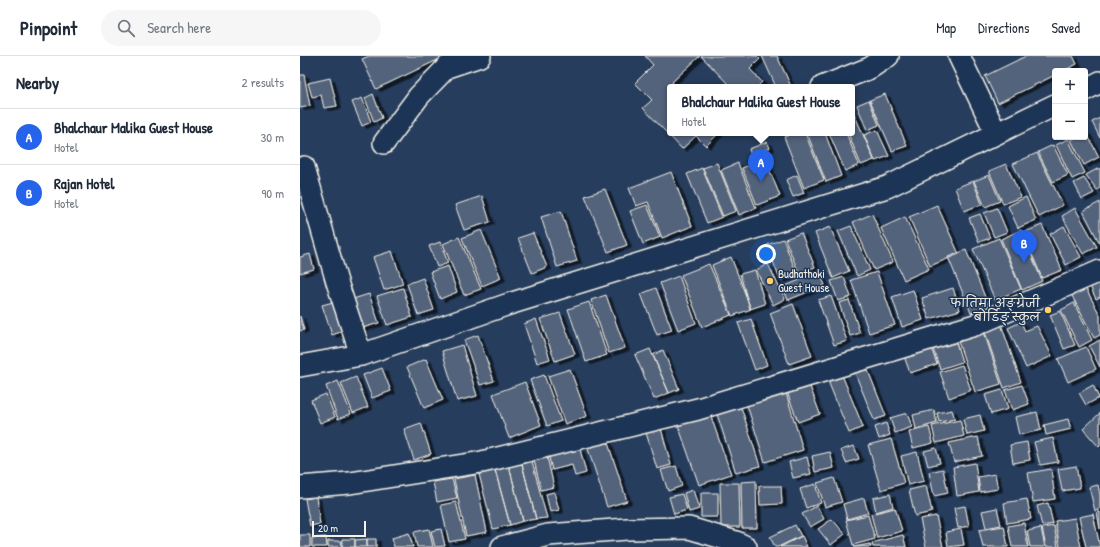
<!DOCTYPE html>
<meta charset="utf-8">
<style>
:root{--surface:#fff;--page:#f6f6f7;--text:#1f2937;--muted:#747a83;--line:#e0e1e3;--accent:#2563eb}
body{margin:0;font-family:"Patrick Hand","Playpen Sans Deva",sans-serif;background:var(--page);color:var(--text)}
.controls{position:absolute;right:12px;top:12px;display:grid;overflow:hidden;border-radius:4px;box-shadow:0 1px 3px #0004}
.controls button{width:36px;height:36px;display:grid;place-items:center;padding:0;border:0;border-bottom:1px solid var(--line);background:var(--surface);color:var(--text);font:20px sans-serif}
.scale{position:absolute;left:12px;bottom:10px;width:54px;box-sizing:border-box;padding-left:4px;border:2px solid #f4f1e8;border-top:0;font-size:11px;line-height:14px;white-space:nowrap;color:#f4f1e8;-webkit-text-stroke:3px #1d3557;paint-order:stroke}
.you{position:absolute;left:466px;top:198px;width:14px;height:14px;margin:-10px;border:3px solid #fff;border-radius:50%;background:#1a73e8;box-shadow:0 0 0 6px #1a73e833}
.badge{display:grid;place-items:center;width:26px;height:26px;border-radius:50%;background:var(--accent);color:#fff;font-size:13px;font-weight:700}
.pin{position:absolute;translate:-50% -33px;filter:drop-shadow(0 1px 2px #0008)}
.pin::after{content:'';position:absolute;top:21px;width:14px;height:12px;background:inherit;clip-path:polygon(0 0,100% 0,50% 100%)}
.popup{position:absolute;left:367px;top:28px;width:188px;height:52px;box-sizing:border-box;display:grid;place-content:center;border-radius:4px;background:var(--surface);filter:drop-shadow(0 1px 3px #0005);font-size:13px;white-space:nowrap;color:var(--muted)}
.popup b{font-size:15px;color:var(--text)}
.popup::after{content:'';position:absolute;left:50%;top:100%;margin-left:-8px;border:8px solid transparent;border-top-color:var(--surface)}
.list{margin:0;padding:0;list-style:none}
h2{display:flex;justify-content:space-between;align-items:center;height:52px;margin:0;padding:0 16px;font-size:17px}
h2 small{font-size:13px;font-weight:400;color:var(--muted)}
.list li{display:grid;grid-template-columns:26px 1fr auto;gap:12px;align-items:center;box-sizing:border-box;height:56px;padding:0 16px;border-top:1px solid var(--line)}
.list b{display:block;font-size:15px;white-space:nowrap}
.list p{margin:0;font-size:13px;white-space:nowrap;color:var(--muted)}
.list em{font-size:13px;font-style:normal;color:var(--muted)}
.icon{flex:none;width:22px;height:22px;fill:none;stroke:currentColor;stroke-width:2;stroke-linecap:round;stroke-linejoin:round}
.map{position:relative;flex:none;width:800px;height:491px;overflow:hidden}
header{display:flex;align-items:center;gap:24px;box-sizing:border-box;height:56px;padding:0 20px;background:var(--surface);border-bottom:1px solid var(--line)}
header strong{font-size:19px}
nav{display:flex;gap:22px;margin-inline-start:auto;font-size:14px}
.search{width:280px;height:36px;background:var(--page);display:flex;align-items:center;gap:10px;box-sizing:border-box;padding:0 14px;border-radius:22px;color:var(--muted);font-size:15px}
main{display:flex}
aside{flex:1;background:var(--surface)}
.map>svg:first-child{display:block}
</style>
<header>
<strong>Pinpoint</strong>
<div class="search"><svg class="icon" aria-label="search" viewBox="0 0 24 24"><circle cx="10" cy="10" r="6"/><path d="M15 15l6 6"/></svg>Search here</div>
<nav><a>Map</a><a>Directions</a><a>Saved</a></nav>
</header>
<main>
<aside>
<h2>Nearby<small>2 results</small></h2>
<ul class="list">
<li><span class="badge">A</span><div><b>Bhalchaur Malika Guest House</b><p>Hotel</p></div><em>30 m</em></li>
<li><span class="badge">B</span><div><b>Rajan Hotel</b><p>Hotel</p></div><em>90 m</em></li>
</ul>
</aside>
<div class="map">
<svg width="800" height="491" viewBox="0 0 800 491">
<defs>
<filter id="shadow"><feDropShadow dx="4.5" dy="2.5" stdDeviation="0" flood-color="#0009"/></filter>
</defs>
<rect width="100%" height="100%" fill="#263d5d"/>
<filter id="ink" filterUnits="userSpaceOnUse"><feTurbulence type="fractalNoise" baseFrequency=".025" numOctaves="2"/><feDisplacementMap in="SourceGraphic" scale="8" xChannelSelector="R" yChannelSelector="G"/><feConvolveMatrix kernelMatrix="1 2 1 2 8 2 1 2 1" color-interpolation-filters="sRGB"/></filter>
<g filter="url(#ink)">
<path fill="#52647b" stroke="#f4f1e8" filter="url(#shadow)" d="M69 0H146L76 33 62 3Z
M345 0H400L372 26 377 31H370V77H419L406 90 396 80 382 93 343 52 352 44 335 27 353 9Z
M401 0H457L460 3 450 13 462 26 457 31H431Z
M462 0H477L490 28 483 31H476Z
M726 0H773L777 8 763 15H755V19L698 47 685 20Z
M0 19H4L10 50 0 52Z
M30 22 37 50 24 52 21 39 12 41 8 27Z
M73 38 82 62 74 66 65 42Z
M585 38 607 90 592 95 570 44Z
M62 42 71 66 62 70 52 46Z
M569 44 579 69 567 74 557 49Z
M553 55 574 104 561 109 548 77H552V56Z
M800 62V82L792 66Z
M577 74 589 100 575 105 564 79Z
M786 76 799 101 784 109 771 84 778 81H785V77Z
M494 77H505L524 124 504 132 484 81Z
M507 77H525L541 120 526 126Z
M529 77H546L559 109 545 115Z
M768 83 785 117 772 123 756 89Z
M467 86 470 92 451 99 449 93Z
M753 89 768 119 753 126 738 96Z
M737 97 763 149 739 161 713 108Z
M465 103 480 140 457 149 442 112Z
M417 107 436 155 423 160 403 112Z
M438 107 456 152 439 159 421 114Z
M706 108 721 141 703 148 689 115Z
M402 112 422 161 407 167 387 118Z
M799 112 800 114V132L797 134 786 119Z
M371 116 392 170 362 182 348 146 336 150 329 132Z
M497 119 504 137 493 141 486 124Z
M689 119 700 145 685 151 674 125Z
M784 122 794 137 782 143 774 127Z
M673 125 682 148 664 155 655 132Z
M305 133 327 189 308 196 285 140Z
M182 140 190 166 164 174 155 149Z
M726 141 736 164 718 172 708 150Z
M800 146V188L783 155Z
M347 149 360 181 343 188 330 155Z
M637 149 659 198 630 210 609 161Z
M697 152 707 176 694 181 684 157Z
M775 152 797 191 783 198 762 160Z
M261 155 277 205 257 211 241 161Z
M572 158 593 206 574 214 553 166Z
M680 158 690 182 679 186 669 162Z
M605 161 629 213 604 224 581 172Z
M742 169 762 214 742 222 723 177Z
M551 170 570 214 557 220 538 175Z
M764 170 781 201 766 209 750 178Z
M530 171 549 215 533 222 515 177Z
M181 174 201 222 182 230 162 182Z
M721 174 742 225 722 234 701 183Z
M233 177 247 211 232 217 218 182Z
M501 177 515 211 499 217 485 183Z
M159 181 181 233 164 239 143 188Z
M699 182 721 233 695 244 673 193Z
M483 183 497 218 480 224 467 189Z
M140 186 148 207 137 211 129 190Z
M666 194 689 251 671 257 648 201Z
M92 195 103 228 84 234 73 201Z
M10 198 14 213 0 217V201Z
M431 201 451 253 432 260 412 209Z
M409 208 431 259 402 271 381 219Z
M468 208 485 243 473 249 456 214Z
M148 210 157 236 140 243 130 216Z
M455 214 465 248 450 253 440 218Z
M519 216 525 229 488 244 483 231Z
M577 216 595 269 569 277 551 224Z
M379 220 396 267 378 274 360 227Z
M544 221 551 241 538 245 531 225Z
M123 222 134 254 118 259 107 228Z
M800 223V241L796 243 789 228Z
M784 229 800 259V279L794 282 770 236Z
M103 232 112 261 87 269 77 240Z
M356 232 372 274 357 279 341 238Z
M653 232 660 254 629 263 622 242Z
M613 234 623 264 602 271 592 241Z
M69 238 79 267 59 273 50 244Z
M306 239 325 292 309 297 291 244Z
M531 240 547 285 534 289 518 244Z
M549 244 560 277 550 280 539 247Z
M37 245 46 274 32 279 22 249Z
M289 246 307 299 286 306 268 253Z
M774 247 792 284 779 291 761 254Z
M493 248 512 300 489 308 470 257Z
M760 255 775 289 764 293 750 259Z
M260 257 275 298 255 305 240 263Z
M0 260 4 274 0 275Z
M236 263 250 303 237 307 224 268Z
M451 263 467 309 455 314 438 267Z
M721 266 725 275 737 270 752 300 726 312 708 272Z
M701 268 721 326 704 332 684 273Z
M683 273 701 328 675 336 657 282Z
M178 279 194 325 180 329 164 284Z
M655 283 662 306 640 313 632 290Z
M800 284V311L789 290Z
M162 289 177 340 157 345 142 295Z
M786 291 796 313 768 326 758 303Z
M631 292 637 308 610 317 604 300Z
M350 293 369 337 354 343 335 299Z
M363 294 379 333 369 337 353 299Z
M126 303 143 344 124 352 107 311Z
M662 309 671 334 649 342 640 316Z
M82 312 91 335 72 342 63 319Z
M567 312 586 360 574 364 555 317Z
M270 313 287 360 265 368 248 320Z
M244 319 261 365 247 370 230 324Z
M542 319 563 371 549 377 528 325Z
M56 321 68 351 53 357 41 327Z
M38 325 51 358 38 363 26 330Z
M508 325 520 358 498 366 486 333Z
M225 326 241 369 209 382 193 338Z
M722 329 729 348 712 354 705 334Z
M793 329 799 342 786 349 779 337Z
M702 334 708 353 691 358 685 339Z
M486 337 503 394 465 406 447 349Z
M26 338 35 361 20 367 11 344Z
M440 348 460 410 436 417 416 355Z
M634 354 637 367 616 373 613 359Z
M652 354 655 363 639 366 637 357Z
M409 355 431 418 399 429 377 366Z
M737 356 741 374 719 379 715 361Z
M607 357 612 371 595 377 590 362Z
M800 357V390L799 391 783 373Z
M680 359 684 375 667 379 663 363Z
M768 363 771 373 746 379 744 369Z
M660 364 664 380 636 387 632 370Z
M359 365 371 409 357 413 344 370Z
M121 367 131 398 114 404 104 373Z
M586 367 590 379 579 383 575 371Z
M629 371 633 387 613 392 609 376Z
M678 381 682 400 654 406 649 387Z
M753 382 758 406 740 409 734 386Z
M591 383 604 427 581 434 568 389Z
M307 384 327 445 307 451 287 390Z
M727 386 730 404 713 407 710 389Z
M554 390 559 403 546 407 541 394Z
M636 392 640 407 628 410 624 395Z
M280 393 286 417 275 420 272 409 252 414 249 401Z
M530 396 534 412 515 416 512 400Z
M617 396 624 425 608 429 601 400Z
M247 401 254 431 241 434 234 404Z
M507 401 511 418 493 422 489 406Z
M232 405 243 448 247 462 236 463 222 408Z
M675 407 679 436 657 440 653 411Z
M222 408 236 463 223 465 209 410Z
M209 410 223 465 210 469 195 414Z
M376 410 382 430 368 435 361 414Z
M776 410 780 432 762 435 758 413Z
M643 413 648 437 634 440 629 416Z
M751 413 755 443 733 446 728 417Z
M195 414 210 469 193 473 179 418Z
M695 418 698 433 680 436 678 421Z
M175 419 187 476 166 480 154 423Z
M534 422 542 446 525 451 517 427Z
M152 423 157 442 137 446 133 426Z
M456 425 457 472H442L441 426Z
M420 427H439L440 471H421Z
M515 428 521 447 506 452 500 433Z
M798 429 800 439V453L795 455 789 431Z
M459 430H481L482 448 460 449Z
M626 430 632 456 615 460 609 434Z
M393 434 399 453 389 456 384 437Z
M254 436 259 454 250 456 246 438Z
M401 437H418V461H401Z
M382 438 387 454 374 458 369 441Z
M590 438 593 451 576 456 573 442Z
M16 441 20 468 10 470 5 443Z
M564 442 568 457 547 463 543 448Z
M727 443 731 463 707 467 704 447Z
M156 446 165 483 149 486 141 449Z
M748 447 753 468 742 470 737 450Z
M517 450 524 463 510 471 502 458Z
M665 450 669 470 658 472 654 452Z
M595 452 602 475 577 482 571 458Z
M697 452 701 469 686 472 682 455Z
M797 456H800V473Z
M793 458 800 491H786L779 461Z
M568 459 575 483 553 489 546 464Z
M636 460 643 491H626L620 463Z
M775 462 781 491H760L755 465Z
M532 463 545 478 531 489 518 473Z
M724 467 728 491H712L708 470Z
M495 469 501 480 478 491H475L470 481Z
M704 470 708 491H683L679 474Z
M754 470 758 491H746L742 472Z
M741 472 745 491H730L727 475Z
M129 473 133 491H117L114 476Z
M141 473 145 490 135 491 131 475Z
M661 473 664 489 648 491 646 476Z
M109 477 113 491H94L92 482Z
M0 479H10V491H0Z
M603 479 606 491H573L572 487Z
M502 480 507 491H480Z
M26 481 27 491H12V482Z
M42 483H55V491H42Z
M67 483V491H55V484Z
M67 483H76V491H67Z
M28 485H42V491H28Z
M570 488 571 491H554Z"/>
<g fill="none" stroke-linecap="round" stroke-linejoin="round">
<defs>
<path id="minor" d="M659 0 696 77
M522 31 570 12 588 0
M785 34 800 26
M84 87 119 40 147 11 180 0
M4 111 37 226 61 299
M0 310 61 299 209 248 587 131 755 49
M0 431 50 427 182 406 398 353 675 269 800 215
M202 491 248 479 327 473 389 472 436 486 446 491"/>
</defs>
<use href="#minor" stroke="#f4f1e8" stroke-width="24"/>
<use href="#minor" stroke="#1d3557" stroke-width="21"/>
</g>
</g>
<g fill="#ffd166" stroke="#1d3557" stroke-width="1.5">
<circle cx="470" cy="225" r="4"/>
<circle cx="748" cy="254" r="4"/>
</g>
<g text-anchor="middle" stroke-width="3" stroke-linejoin="round" paint-order="stroke">
<g font-size="12" fill="#f4f1e8" stroke="#1d3557" text-anchor="start">
<text x="478" y="222">Budhathoki<tspan x="478" dy="14">Guest House</tspan></text>
<text x="740" y="251" text-anchor="end">फातिमा अङ्‍ग्रेजी<tspan x="740" dy="14">बोर्डिङ् स्कुल</tspan></text>
</g>
</g>
</svg>
<div class="controls">
<button>+</button>
<button>−</button>
</div>
<div class="scale">20 m</div>
<div class="you"></div>
<div class="pin badge" style="left:461px;top:126px">A</div>
<div class="popup"><b>Bhalchaur Malika Guest House</b>Hotel</div>
<div class="pin badge" style="left:724px;top:207px">B</div>
</div>
</main>
